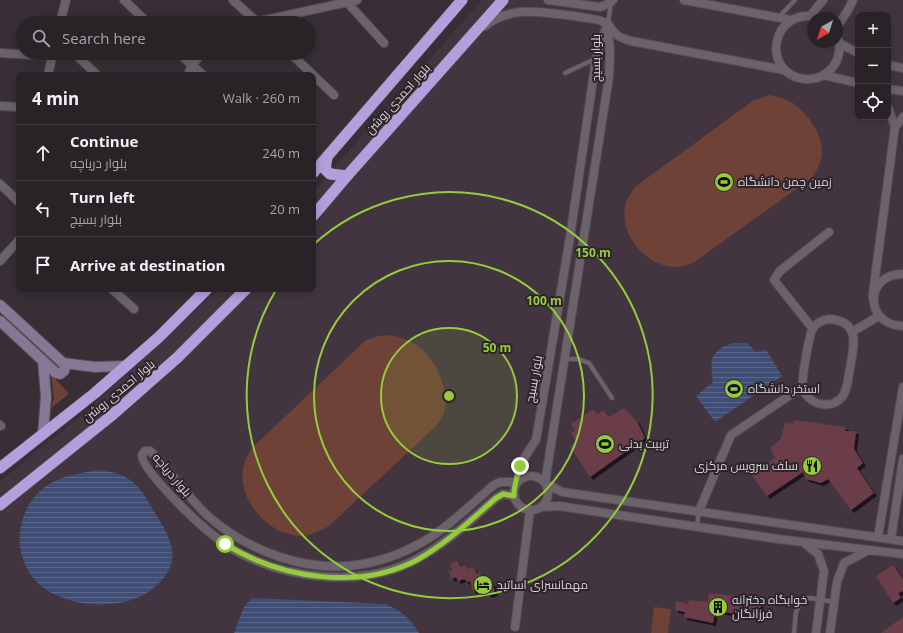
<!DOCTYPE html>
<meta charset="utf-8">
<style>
:root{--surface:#292328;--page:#352f34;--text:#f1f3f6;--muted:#a5a4a8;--line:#454045}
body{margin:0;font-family:"Open Sans",Cairo,sans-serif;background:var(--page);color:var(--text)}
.controls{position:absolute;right:12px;top:12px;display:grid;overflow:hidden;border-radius:8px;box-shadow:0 2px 10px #0003}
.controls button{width:36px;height:36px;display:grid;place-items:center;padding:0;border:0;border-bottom:1px solid var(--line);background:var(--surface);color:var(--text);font:20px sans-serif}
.compass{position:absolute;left:807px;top:12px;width:36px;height:36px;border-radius:50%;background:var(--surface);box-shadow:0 2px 10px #0003;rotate:219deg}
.stop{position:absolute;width:12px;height:12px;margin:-9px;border:3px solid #95cc3b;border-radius:50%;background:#fff}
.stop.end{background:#95cc3b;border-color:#fff;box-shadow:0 1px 4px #0008}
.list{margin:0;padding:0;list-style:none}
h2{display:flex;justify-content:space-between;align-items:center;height:52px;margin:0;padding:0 16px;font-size:17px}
h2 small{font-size:13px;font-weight:400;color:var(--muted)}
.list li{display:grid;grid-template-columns:26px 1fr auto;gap:12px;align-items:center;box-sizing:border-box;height:56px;padding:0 16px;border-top:1px solid var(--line)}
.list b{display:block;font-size:15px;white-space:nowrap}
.list p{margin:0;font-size:13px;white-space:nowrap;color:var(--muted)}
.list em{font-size:13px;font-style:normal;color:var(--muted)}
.icon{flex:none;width:22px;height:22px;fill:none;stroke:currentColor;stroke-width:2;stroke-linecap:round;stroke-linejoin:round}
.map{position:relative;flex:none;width:903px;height:633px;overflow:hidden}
.search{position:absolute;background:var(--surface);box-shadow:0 2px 10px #0003;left:16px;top:16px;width:300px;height:44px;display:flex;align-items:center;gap:10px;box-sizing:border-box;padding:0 14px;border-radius:22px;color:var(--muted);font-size:15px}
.panel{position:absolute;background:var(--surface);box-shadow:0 2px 10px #0003;left:16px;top:72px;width:300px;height:220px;border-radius:8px}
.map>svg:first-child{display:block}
</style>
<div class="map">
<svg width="903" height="633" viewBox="0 0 903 633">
<defs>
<pattern id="water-rules" width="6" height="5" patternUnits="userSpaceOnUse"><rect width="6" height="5" fill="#404e75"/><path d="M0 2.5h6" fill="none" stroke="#5b6788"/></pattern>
<filter id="shadow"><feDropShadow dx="3" dy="3" stdDeviation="0" flood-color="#0009"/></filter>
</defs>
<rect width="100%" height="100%" fill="#372f35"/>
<path fill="#423540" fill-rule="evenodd" d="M482 0H903V633H0V481L87 411 218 289H313V192ZM858 15H888V117H858ZM813 18H837V42H813Z"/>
<path fill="#6f4237" d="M770 95C777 97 785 98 791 102 806 111 822 133 822 151 823 160 817 169 813 177L693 263C689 264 683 267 679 267 647 269 617 234 626 203 627 198 632 192 635 187L754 100Z
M391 335C400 337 409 340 417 345 434 356 450 390 445 410 443 416 440 421 436 426L329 526C320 531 310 536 300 536 269 535 238 501 243 469 244 461 249 453 253 447L366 340 379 336Z
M51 374 69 394 51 408 54 398Z
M654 607 671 609 668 633H651Z"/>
<path fill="url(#water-rules)" d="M733 343H747L756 352 766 350 782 376 715 422 696 396 713 382C710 360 709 351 733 343Z
M98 470C105 471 114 472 121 475 136 480 146 497 153 510 161 522 170 536 172 551 174 562 169 571 163 579 155 588 146 595 134 599 103 611 51 604 31 575 10 545 19 502 51 483 65 475 82 473 98 470Z
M252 598 385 604C400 610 411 619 419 633H234L244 607Z"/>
<path fill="#6a3c48" filter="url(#shadow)" d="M624 408 637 421 645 438 590 477 570 447 576 441 571 433 575 430 571 424 593 409 598 414 603 410 609 417Z
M794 420 846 427 845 431H856L854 449 863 463 857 468 874 493 851 510 828 479 821 483 806 479 803 472 767 496 751 474 775 458 770 448 781 439 785 422 793 424Z
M457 561 461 567 465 565 468 569 473 567 477 574 480 573 483 579 488 577 494 586H493L495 593 489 595 486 591 480 593 478 589 473 591 470 581 467 582 464 579 458 581 456 577 451 579 449 571 453 570 450 564Z
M893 565 903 579V591L898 593 901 598 893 603 876 576Z
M709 593 751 598V602L761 604 759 614 747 612V615L715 611 713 623 684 617 685 612 675 610 676 601 688 604 689 600 708 602Z
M903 617V633H881Z"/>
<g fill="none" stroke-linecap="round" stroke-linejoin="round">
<defs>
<path id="service" d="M779 17 795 0
M608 23 611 2
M565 73 595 59
M565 359H578L589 363 612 398
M697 526 699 511
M794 633 796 612 803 599 810 598 834 602"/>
<path id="minor" d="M124 0 148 23
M233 0 258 23
M345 0 384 43
M548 0 600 7 608 4 613 0
M684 0 791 20
M811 15 823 0
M820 18C770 4 760 75 805 79 816 80 825 76 832 68 840 59 841 46 837 36
M60 23 66 0
M251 23 357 0
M608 25 610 54 609 77 545 483 562 492 903 541
M485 26C512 5 542 12 574 16 583 18 595 18 604 22 609 24 611 29 615 33 619 38 625 39 631 41L784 70
M837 27 848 10 853 0
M839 43 858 53
M0 53 53 56
M74 53 97 75
M179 53 203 75
M290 53 334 95
M888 65 903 68
M48 75 53 53
M188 75 192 65 202 53
M823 75 858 83
M888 89 903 91
M0 106 19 107
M895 127 903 117
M0 184 19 202
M0 261 19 240
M903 274C864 274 864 325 903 326
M112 289 134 309
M873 299V293L895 127 888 108
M829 319C861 321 854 346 850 368 848 377 848 390 842 397 832 409 813 406 805 393 804 392 803 390 803 388 801 380 809 335 813 328 817 322 823 320 829 319Z
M813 329 774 280 780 271 829 232
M852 332 879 316
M0 425 1 426
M514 493a17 17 0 1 1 34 0a17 17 0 1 1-34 0Z
M514 496 503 494 496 498C471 520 447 543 417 559 364 588 288 580 236 551 217 540 200 525 184 509 175 500 141 466 142 455L145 451H150C171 471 187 497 209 517 250 552 309 574 363 564 387 560 410 550 431 537 453 523 473 502 494 485L500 482H517C520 464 526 454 536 440L570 237 596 59 601 41 608 24
M541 507 559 506 778 539 903 554
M699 511 731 435 802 387
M878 537 903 387
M891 539 903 459
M803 542 818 554 824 571 816 633
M515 627 530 510
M830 633 837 582 844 563 869 550"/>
<path id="secondary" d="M0 305 63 363 95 367 126 366
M0 321 56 373 60 374 64 371 65 367 63 363
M43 361 46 397 43 434"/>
<path id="trunk" d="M327 157 325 169 330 174 347 176
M313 173 462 0
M313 216 347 176 503 0
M0 468 95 393 159 337 207 289
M0 505 111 416 178 357 246 289"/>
</defs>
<use href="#service" stroke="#524c51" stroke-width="5.5"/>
<use href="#minor" stroke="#524c51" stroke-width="10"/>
<use href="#secondary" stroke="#524c51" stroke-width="12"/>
<use href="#trunk" stroke="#524c51" stroke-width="12"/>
<use href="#service" stroke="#6b626a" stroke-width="4"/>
<use href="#minor" stroke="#6b626a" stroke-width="8"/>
<use href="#secondary" stroke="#867895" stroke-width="10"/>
<use href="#trunk" stroke="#b49edc" stroke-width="11"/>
</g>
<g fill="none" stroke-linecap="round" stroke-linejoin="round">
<path stroke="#95cc3b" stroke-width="5" d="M225 544C280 578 358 591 417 560 447 543 471 520 496 498L503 494 514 496C513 487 518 476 520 466"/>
</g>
<circle cx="449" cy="396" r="68" fill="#95cc3b" fill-opacity=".12"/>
<g fill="none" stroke="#95cc3b" stroke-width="2">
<circle cx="449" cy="396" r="68"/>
<circle cx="449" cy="396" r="135"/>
<path d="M313 245A203 203 0 1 1 276 290"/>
</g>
<defs>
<symbol id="stadium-disc" viewBox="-11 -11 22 22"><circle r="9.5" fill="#95cc3b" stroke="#2d252b"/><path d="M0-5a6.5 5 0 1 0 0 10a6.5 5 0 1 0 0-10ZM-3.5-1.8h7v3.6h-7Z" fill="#111"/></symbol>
<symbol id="restaurant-disc" viewBox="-11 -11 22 22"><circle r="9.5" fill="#95cc3b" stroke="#2d252b"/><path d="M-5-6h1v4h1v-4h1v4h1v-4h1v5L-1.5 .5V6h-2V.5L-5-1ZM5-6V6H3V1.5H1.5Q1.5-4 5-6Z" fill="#111"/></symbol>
<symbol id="hotel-disc" viewBox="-11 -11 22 22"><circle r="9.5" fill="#95cc3b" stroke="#2d252b"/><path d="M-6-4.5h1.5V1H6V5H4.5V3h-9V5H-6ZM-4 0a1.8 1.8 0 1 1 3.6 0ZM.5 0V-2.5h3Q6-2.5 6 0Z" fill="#111"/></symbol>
<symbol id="building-disc" viewBox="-11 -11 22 22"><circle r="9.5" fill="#95cc3b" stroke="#2d252b"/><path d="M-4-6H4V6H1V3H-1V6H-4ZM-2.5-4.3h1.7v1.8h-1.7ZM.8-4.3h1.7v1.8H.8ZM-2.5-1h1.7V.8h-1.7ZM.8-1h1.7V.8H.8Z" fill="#111"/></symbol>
</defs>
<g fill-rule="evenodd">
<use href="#stadium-disc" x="713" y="171" width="22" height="22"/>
<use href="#stadium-disc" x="723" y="378" width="22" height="22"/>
<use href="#stadium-disc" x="594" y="433" width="22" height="22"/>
<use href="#restaurant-disc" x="801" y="455" width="22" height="22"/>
<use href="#hotel-disc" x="472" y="574" width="22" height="22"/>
<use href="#building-disc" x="707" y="596" width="22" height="22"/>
</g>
<g text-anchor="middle" stroke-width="4" stroke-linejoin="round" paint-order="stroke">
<g font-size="12" fill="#d9d4d8" stroke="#2d252b">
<text transform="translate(596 58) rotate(-90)" y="4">بلوار بسیج</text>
<text transform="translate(398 99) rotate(-48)" y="4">بلوار احمدی روشن</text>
<text transform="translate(534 379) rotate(-80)" y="4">بلوار بسیج</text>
<text transform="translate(119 391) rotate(-40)" y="4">بلوار احمدی روشن</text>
<text transform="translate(172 475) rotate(50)" y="4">بلوار دریاچه</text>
</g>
<g font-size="12" fill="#d9d4d8" stroke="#2d252b" text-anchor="start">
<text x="738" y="186">زمین چمن دانشگاه</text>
<text x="748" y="393">استخر دانشگاه</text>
<text x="619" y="448">تربیت بدنی</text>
<text x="798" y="470" text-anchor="end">سلف سرویس مرکزی</text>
<text x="497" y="589">مهمانسرای اساتید</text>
<text x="732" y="604">خوابگاه دخترانه<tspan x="732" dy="14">فرزانگان</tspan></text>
</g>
</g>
<circle cx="449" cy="396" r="6" fill="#95cc3b" stroke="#2d252b" stroke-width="2"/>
<g font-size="12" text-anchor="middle" font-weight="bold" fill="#95cc3b" stroke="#2d252b" stroke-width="4" stroke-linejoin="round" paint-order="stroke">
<text x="593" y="257">150 m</text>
<text x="544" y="305">100 m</text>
<text x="497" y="352">50 m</text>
</g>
</svg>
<div class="controls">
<button>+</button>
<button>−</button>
<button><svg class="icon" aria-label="locate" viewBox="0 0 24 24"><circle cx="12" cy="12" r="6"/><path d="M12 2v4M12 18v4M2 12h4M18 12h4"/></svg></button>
</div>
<svg class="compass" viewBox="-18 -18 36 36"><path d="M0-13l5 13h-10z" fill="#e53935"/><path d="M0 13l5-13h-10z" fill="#a5a4a8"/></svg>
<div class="stop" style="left:225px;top:544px"></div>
<div class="stop end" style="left:520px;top:466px"></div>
<div class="search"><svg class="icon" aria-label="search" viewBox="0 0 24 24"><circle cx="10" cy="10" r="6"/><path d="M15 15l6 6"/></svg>Search here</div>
<section class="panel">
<h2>4 min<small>Walk · 260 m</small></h2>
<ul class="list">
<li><svg class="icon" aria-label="ahead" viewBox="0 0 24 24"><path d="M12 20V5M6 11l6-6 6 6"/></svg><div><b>Continue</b><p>بلوار دریاچه</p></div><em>240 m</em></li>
<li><svg class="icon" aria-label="left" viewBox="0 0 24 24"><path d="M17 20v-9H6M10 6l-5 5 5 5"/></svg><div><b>Turn left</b><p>بلوار بسیج</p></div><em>20 m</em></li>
<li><svg class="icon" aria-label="arrive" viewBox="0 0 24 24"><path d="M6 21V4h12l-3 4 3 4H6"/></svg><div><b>Arrive at destination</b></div></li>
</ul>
</section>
</div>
